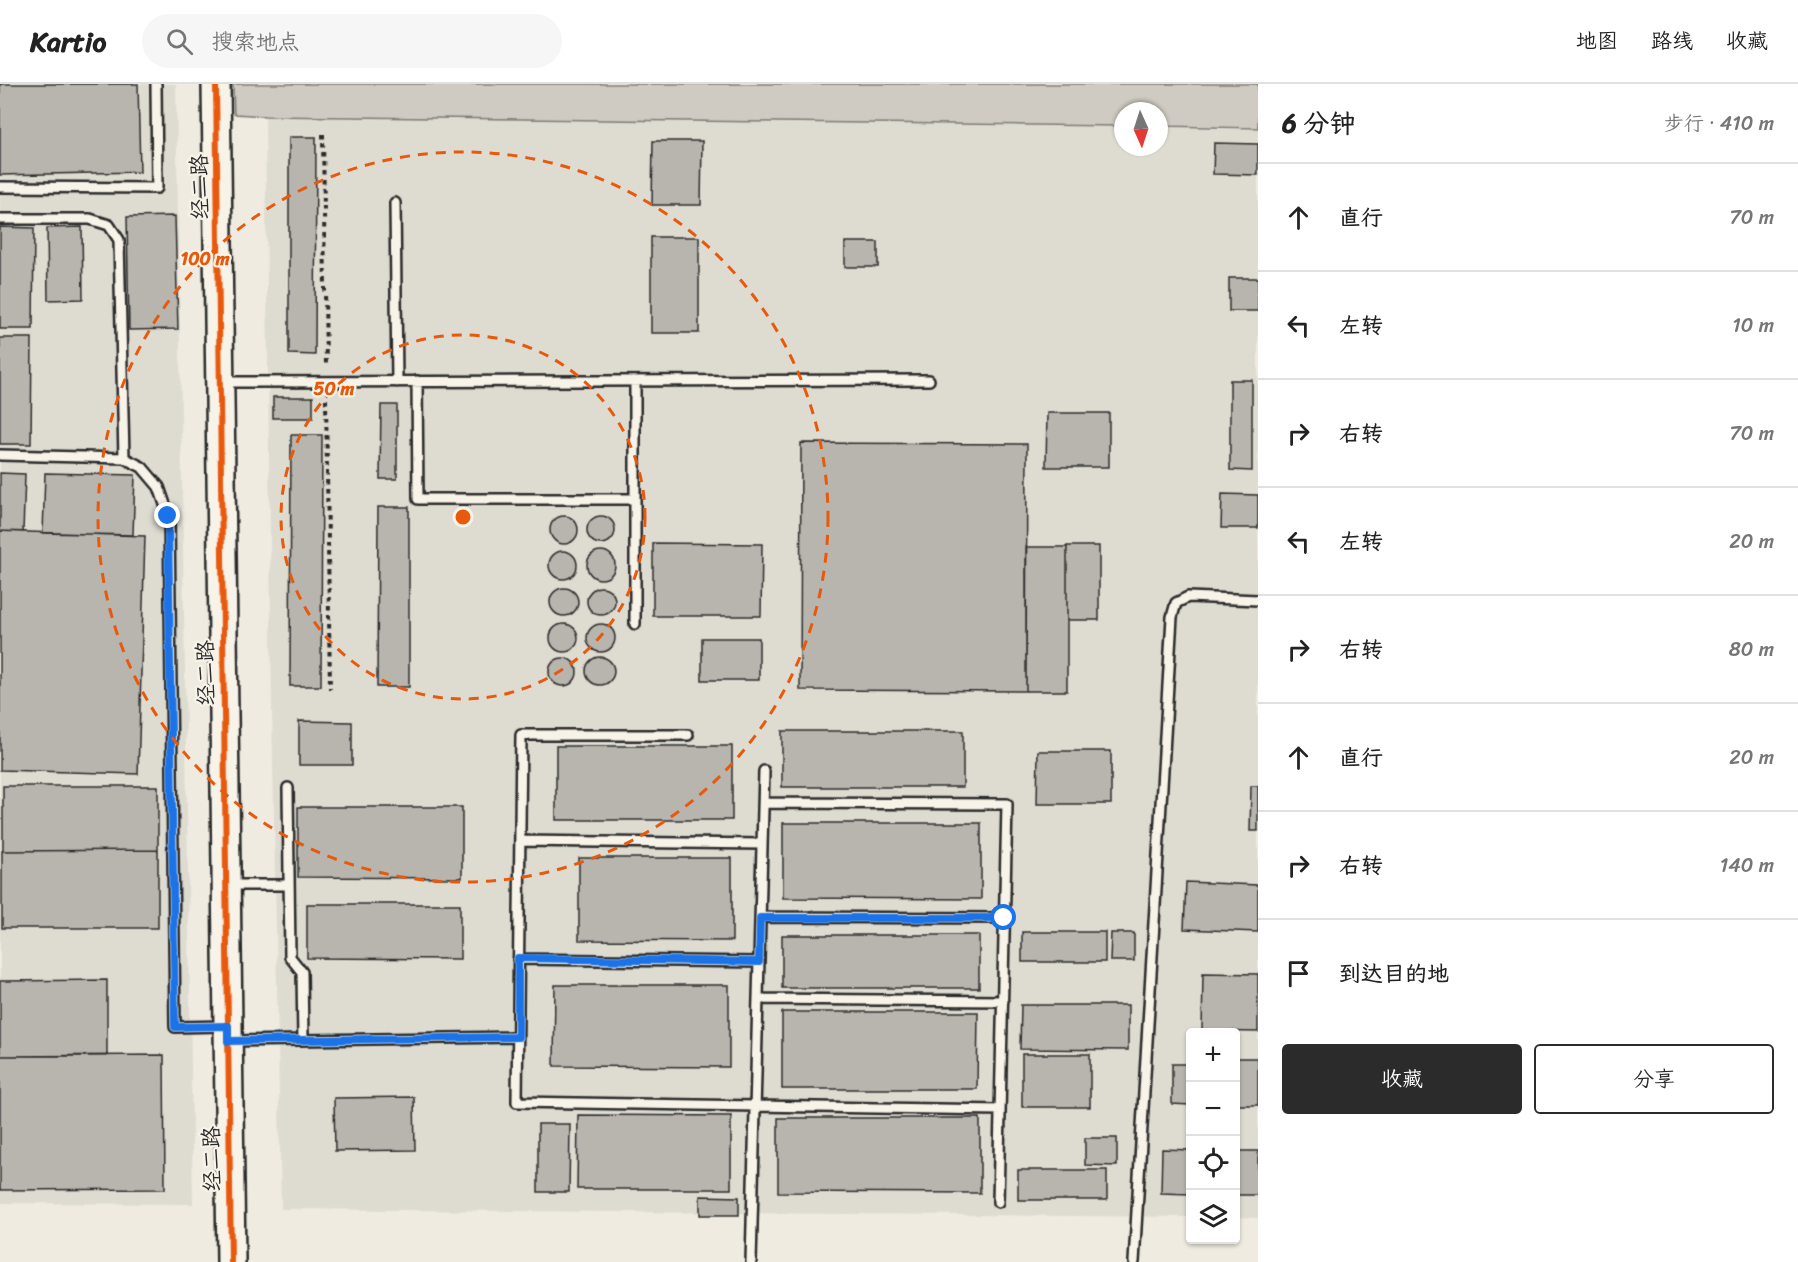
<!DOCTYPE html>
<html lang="zh">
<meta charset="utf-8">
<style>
:root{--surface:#fff;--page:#f6f6f6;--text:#222;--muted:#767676;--line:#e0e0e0;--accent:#2b2b2b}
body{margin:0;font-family:Sriracha,"LXGW WenKai TC",sans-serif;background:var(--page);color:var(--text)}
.controls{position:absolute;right:18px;bottom:18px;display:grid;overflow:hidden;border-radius:6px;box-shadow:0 2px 4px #0004}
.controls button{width:54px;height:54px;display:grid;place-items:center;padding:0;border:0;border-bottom:2px solid var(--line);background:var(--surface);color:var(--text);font:30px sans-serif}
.compass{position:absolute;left:1114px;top:18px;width:54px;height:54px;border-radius:50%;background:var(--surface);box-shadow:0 2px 4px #0004;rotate:177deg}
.stop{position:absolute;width:18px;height:18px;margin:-14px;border:4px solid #1a73e8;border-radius:50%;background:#fff}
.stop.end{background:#1a73e8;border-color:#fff;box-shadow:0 2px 6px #0008}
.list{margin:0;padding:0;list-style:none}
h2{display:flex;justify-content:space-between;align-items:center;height:78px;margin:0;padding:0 24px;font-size:26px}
h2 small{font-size:20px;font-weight:400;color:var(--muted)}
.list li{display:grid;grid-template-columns:39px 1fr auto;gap:18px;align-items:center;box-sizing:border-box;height:108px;padding:0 24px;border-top:2px solid var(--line)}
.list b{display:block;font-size:22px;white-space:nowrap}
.list em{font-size:20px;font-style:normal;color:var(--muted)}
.actions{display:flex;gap:12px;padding:18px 24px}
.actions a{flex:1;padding:14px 0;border:2px solid var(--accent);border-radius:6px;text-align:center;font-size:21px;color:var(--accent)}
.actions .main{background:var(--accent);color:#fff}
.icon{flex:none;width:33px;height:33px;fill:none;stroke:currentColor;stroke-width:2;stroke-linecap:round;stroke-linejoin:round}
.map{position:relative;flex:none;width:1258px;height:1178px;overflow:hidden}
header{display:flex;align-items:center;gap:36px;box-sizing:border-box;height:84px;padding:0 30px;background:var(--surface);border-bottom:2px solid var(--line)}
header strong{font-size:28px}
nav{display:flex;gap:33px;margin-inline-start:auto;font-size:21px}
.search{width:420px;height:54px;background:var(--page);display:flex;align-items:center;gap:15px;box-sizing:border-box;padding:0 21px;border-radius:33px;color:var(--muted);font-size:22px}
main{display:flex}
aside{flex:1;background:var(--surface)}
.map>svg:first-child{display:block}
</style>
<header>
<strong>Kartio</strong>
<div class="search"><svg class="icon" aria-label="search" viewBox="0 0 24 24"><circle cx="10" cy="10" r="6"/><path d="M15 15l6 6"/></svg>搜索地点</div>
<nav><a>地图</a><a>路线</a><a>收藏</a></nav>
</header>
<main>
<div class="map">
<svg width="1258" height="1178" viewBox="0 0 1258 1178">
<rect width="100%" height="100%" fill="#efebe0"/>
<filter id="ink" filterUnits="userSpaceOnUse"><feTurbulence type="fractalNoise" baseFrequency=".0167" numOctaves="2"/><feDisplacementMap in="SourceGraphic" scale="12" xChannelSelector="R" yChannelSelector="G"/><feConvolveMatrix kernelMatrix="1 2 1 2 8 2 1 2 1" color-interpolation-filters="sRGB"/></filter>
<g filter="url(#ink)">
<path fill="#dedbd1" d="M0 0H176L193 1120 0 1119Z
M1258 0V44L1159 42V27H1123V42H1118H1123V63H1159V43L1258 45V1134L1236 1133V948H1190V1133L281 1125 272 622 265 32 989 40Z"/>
<path fill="#cfcbc2" stroke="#7d7b76" stroke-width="1.5" d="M233 0H1258V44L1159 42V27H1123V42L265 32 234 30Z"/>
<path fill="#b8b5ae" stroke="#2b2b2b" stroke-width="1.5" d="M0 0H138L140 88 0 91Z
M289 53H316L315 271 289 270Z
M653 57H702L701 121H652Z
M1214 59 1258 60V91L1213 90Z
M175 132 178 245 129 246 127 133Z
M0 143 34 144 33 245H0Z
M82 143 83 215 48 216 47 144Z
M651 153H699V249H651Z
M845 158H878V183H845Z
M1229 194H1258V227H1229Z
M0 254H32L31 360H0Z
M1230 296H1252V387L1230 386Z
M273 313H313V334H273Z
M381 321H397V395H380Z
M1047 329H1109V383H1046Z
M291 351H322L321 602H290Z
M801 359 1027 360 1026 607 800 606Z
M0 389 25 390 23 448 0 447Z
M45 389 135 391 133 451 43 449Z
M1222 410 1258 411V444H1221Z
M378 423H409V603H377Z
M550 446a14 14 0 1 1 28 0a14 14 0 1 1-28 0Z
M587 446a14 14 0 1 1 28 0a14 14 0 1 1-28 0Z
M0 447 145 452 138 690 0 686Z
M653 459 762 460 761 532H653Z
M1067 462H1099V536H1067Z
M1026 463H1067V607H1026Z
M587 481a14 14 0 1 1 28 0a14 14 0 1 1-28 0Z
M549 481a14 14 0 1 1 28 0a14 14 0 1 1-28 0Z
M587 517a14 14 0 1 1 28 0a14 14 0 1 1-28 0Z
M550 518a14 14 0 1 1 28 0a14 14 0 1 1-28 0Z
M587 554a14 14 0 1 1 28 0a14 14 0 1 1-28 0Z
M550 554a14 14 0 1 1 28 0a14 14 0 1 1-28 0Z
M702 554H759V596H702Z
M586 587a14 14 0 1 1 28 0a14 14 0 1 1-28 0Z
M549 588a14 14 0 1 1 28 0a14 14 0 1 1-28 0Z
M299 637 352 638V681H299Z
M782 647H963V703H782Z
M556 662H732V736H556Z
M1038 667H1111V720H1037Z
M3 702H158V766L3 767Z
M1251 702H1258V747H1250Z
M298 723H462V794L298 793Z
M783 739H981V815L783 814Z
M158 766V844H2V767Z
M579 774H732V857L579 856Z
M1186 798 1258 801V848L1184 845Z
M307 820H460V875L307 874Z
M1022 848H1105V878H1022Z
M1111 849H1134V877H1110Z
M782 851H979V904H782Z
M1203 889 1258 890V948L1202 947Z
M107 896V972H0V897Z
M555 901H729V983L554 982Z
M1021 921H1128V966L1020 965Z
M782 928H978L977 1005H782Z
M1022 970H1090V1023H1022Z
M164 971 165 1105 0 1106V972Z
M1236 974H1258V1021H1236Z
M1172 980H1190V1021L1172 1020Z
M414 1013 415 1066 335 1067 334 1014Z
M578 1031 731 1032V1105H577Z
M778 1034H980V1109L778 1108Z
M538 1040H570L569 1108H538Z
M1085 1054H1117V1082L1085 1081Z
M1162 1065 1190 1066V1110L1161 1109Z
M1236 1067H1258V1111H1236Z
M1018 1086H1107V1116H1018Z
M700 1112 739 1113V1131H700Z"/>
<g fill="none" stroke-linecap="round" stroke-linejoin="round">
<defs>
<path id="lane" d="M0 103 157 104 156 0
M395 119 397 298
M0 135H90L109 141 119 156 124 374
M417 297 418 415H635
M635 297V540
M223 298 929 296
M0 371 124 374 142 383 159 403 169 432 175 943 226 942
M688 651H521L517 1018 1000 1026
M288 704 290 873 302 888 303 956
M764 719 1007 720 998 1118
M520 757 762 760
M228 801H289
M760 833 1004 834
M518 875 759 878
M758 915 1003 917
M232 957 518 953
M751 1178 764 687
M1134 1178 1172 533 1176 519 1188 513 1258 516"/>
<path id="secondary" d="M216 0 231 1178"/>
</defs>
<use href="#lane" stroke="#2b2b2b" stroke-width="14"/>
<use href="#secondary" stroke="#2b2b2b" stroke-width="32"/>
<path stroke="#2b2b2b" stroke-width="4" stroke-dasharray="4.5 4.5" stroke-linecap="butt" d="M323 50 326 283
M326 315 330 605"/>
<use href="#lane" stroke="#f7f3e8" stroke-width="9"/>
<use href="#secondary" stroke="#f7f3e8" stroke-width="27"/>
<defs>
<path id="cycleway" d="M216 0 231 1178"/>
</defs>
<use href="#cycleway" stroke="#f7f3e8" stroke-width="10"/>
<use href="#cycleway" stroke="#e8590c" stroke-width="6"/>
</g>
</g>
<g fill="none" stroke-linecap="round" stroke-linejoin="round" filter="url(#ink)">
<path stroke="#1a73e8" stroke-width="8" d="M168 432 175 943 228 942V957L518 953V874L759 878 760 834H1004"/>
</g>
<g fill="none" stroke="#e8590c" stroke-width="3" stroke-dasharray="10 8">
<circle cx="463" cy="433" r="182"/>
<circle cx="463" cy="433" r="365"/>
</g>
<g text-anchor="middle" stroke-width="4.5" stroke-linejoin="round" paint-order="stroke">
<g font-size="22" fill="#2b2b2b" stroke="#f7f3e8">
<text transform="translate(199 103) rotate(-91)" y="8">经二路</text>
<text transform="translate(205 589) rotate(-91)" y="8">经二路</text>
<text transform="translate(211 1075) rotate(-91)" y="8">经二路</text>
</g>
</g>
<circle cx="463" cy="433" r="9" fill="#e8590c" stroke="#f7f3e8" stroke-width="3"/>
<g font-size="18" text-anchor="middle" font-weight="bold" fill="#e8590c" stroke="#f7f3e8" stroke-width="4.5" stroke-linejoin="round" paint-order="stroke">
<text x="205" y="181">100 m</text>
<text x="334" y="311">50 m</text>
</g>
</svg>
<div class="controls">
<button>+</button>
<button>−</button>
<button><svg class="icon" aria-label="locate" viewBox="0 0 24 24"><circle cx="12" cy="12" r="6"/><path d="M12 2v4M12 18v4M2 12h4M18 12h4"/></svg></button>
<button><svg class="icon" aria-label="layers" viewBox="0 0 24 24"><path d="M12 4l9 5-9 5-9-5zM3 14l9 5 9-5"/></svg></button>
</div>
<svg class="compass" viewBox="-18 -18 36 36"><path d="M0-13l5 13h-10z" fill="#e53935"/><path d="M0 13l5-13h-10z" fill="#767676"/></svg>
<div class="stop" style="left:1004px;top:834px"></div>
<div class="stop end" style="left:168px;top:432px"></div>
</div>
<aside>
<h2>6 分钟<small>步行 · 410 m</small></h2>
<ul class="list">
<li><svg class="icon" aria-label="ahead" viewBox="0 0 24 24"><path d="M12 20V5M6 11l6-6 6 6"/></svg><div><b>直行</b></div><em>70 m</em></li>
<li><svg class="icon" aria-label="left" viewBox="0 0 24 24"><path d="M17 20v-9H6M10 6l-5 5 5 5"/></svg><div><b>左转</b></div><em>10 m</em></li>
<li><svg class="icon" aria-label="right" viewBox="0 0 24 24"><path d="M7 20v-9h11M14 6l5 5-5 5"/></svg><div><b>右转</b></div><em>70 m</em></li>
<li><svg class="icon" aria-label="left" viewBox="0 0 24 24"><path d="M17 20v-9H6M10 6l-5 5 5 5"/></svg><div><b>左转</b></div><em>20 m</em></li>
<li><svg class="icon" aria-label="right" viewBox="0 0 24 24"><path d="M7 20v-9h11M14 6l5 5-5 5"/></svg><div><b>右转</b></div><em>80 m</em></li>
<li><svg class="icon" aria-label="ahead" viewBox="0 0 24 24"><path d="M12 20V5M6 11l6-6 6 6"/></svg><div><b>直行</b></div><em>20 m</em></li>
<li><svg class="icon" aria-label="right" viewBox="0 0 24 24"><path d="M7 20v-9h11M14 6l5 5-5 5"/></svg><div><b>右转</b></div><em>140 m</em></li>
<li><svg class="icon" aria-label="arrive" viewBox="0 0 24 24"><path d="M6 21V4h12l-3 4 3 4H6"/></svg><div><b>到达目的地</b></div></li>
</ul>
<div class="actions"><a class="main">收藏</a><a>分享</a></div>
</aside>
</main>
